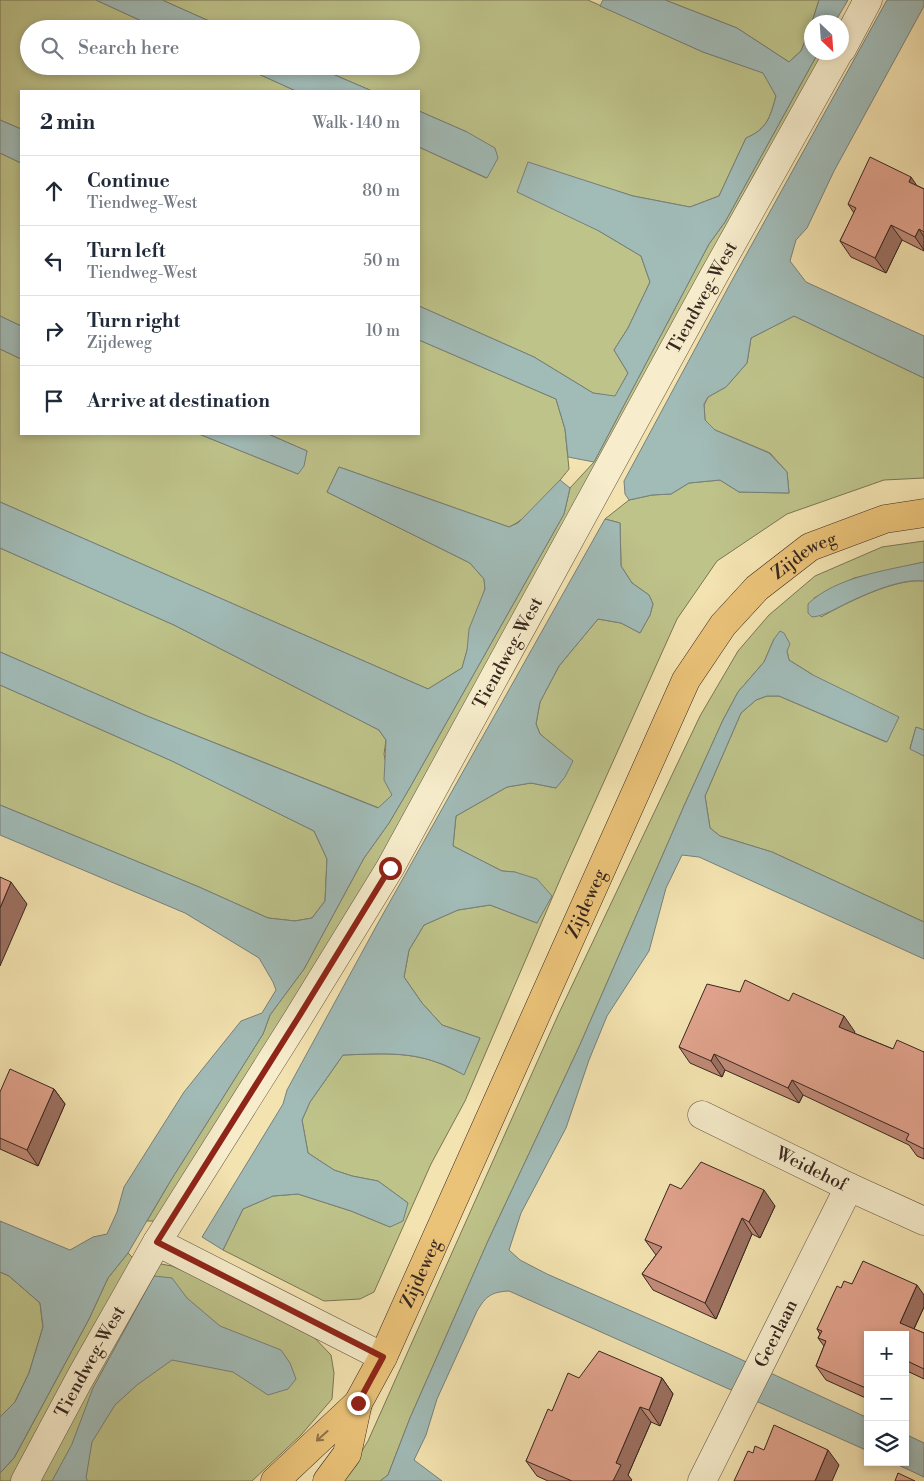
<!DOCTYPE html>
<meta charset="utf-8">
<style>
:root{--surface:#fff;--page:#f6f6f7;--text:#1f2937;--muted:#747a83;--line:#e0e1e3}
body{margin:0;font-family:"Libre Bodoni",serif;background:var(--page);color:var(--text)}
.controls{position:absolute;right:15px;bottom:15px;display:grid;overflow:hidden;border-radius:0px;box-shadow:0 2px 8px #0003}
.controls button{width:45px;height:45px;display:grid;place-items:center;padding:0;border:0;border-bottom:1px solid var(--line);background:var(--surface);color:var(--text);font:25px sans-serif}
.compass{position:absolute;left:804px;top:15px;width:45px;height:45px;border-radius:50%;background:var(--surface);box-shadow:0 2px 8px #0003;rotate:155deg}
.stop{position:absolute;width:15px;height:15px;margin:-11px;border:4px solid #8f2418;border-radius:50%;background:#fff}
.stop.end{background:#8f2418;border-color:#fff;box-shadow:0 1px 5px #0008}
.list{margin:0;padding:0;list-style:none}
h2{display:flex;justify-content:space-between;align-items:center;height:65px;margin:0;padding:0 20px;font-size:21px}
h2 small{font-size:16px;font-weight:400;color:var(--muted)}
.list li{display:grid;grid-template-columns:32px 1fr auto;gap:15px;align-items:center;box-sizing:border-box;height:70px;padding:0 20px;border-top:1px solid var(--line)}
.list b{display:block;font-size:19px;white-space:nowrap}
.list p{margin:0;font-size:16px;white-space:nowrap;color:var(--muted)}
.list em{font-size:16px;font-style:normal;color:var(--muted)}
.icon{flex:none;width:28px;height:28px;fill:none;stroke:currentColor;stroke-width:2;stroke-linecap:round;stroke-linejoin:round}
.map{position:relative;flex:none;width:924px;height:1481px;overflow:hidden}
.search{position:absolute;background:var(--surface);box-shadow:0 2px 8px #0003;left:20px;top:20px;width:400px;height:55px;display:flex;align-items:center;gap:12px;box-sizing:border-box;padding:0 18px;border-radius:28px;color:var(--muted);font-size:19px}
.panel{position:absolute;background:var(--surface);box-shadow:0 2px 8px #0003;left:20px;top:90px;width:400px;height:345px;border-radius:0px}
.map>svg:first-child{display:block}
</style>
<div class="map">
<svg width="924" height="1481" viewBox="0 0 924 1481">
<rect width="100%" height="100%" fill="#f3e3b0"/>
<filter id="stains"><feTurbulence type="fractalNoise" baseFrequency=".004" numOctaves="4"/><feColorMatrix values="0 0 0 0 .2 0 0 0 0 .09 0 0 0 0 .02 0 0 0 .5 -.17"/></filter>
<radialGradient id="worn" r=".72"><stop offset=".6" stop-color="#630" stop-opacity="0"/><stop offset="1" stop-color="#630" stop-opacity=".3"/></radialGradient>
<path fill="#bec38a" stroke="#7a7555" d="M0 0H96L159 29H29V66H241L296 91H21V129L0 120Z
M162 0H588L703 52 764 73 776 96C770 118 767 129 746 138L719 196 690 207 633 196 528 163 599 231 641 256 650 282 628 328 614 350 628 373 615 397 593 393 534 357 419 306V147L486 178 467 132 419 111V91H372L314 66H411V29H227Z
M665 0H819L809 32 801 51 789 62 737 28Z
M818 53H831L400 826 157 1221H147L171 1180 263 1034 270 1015 304 969 364 858 389 823 409 789 564 514 570 488 594 462 690 280 709 244 725 222Z
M0 153 21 163V326L0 316Z
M794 316 924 378V478L884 480 787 514 717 561 677 619 562 875 465 1101 431 1164 374 1292 360 1299 324 1301 223 1250 243 1209 273 1196 298 1194 351 1211 390 1227 408 1203 378 1181 352 1176 334 1170 308 1153 302 1120 310 1102 343 1055C374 1054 406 1051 436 1062 446 1065 455 1071 464 1074L480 1038 442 1025 422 1003 404 977 409 950 424 925 458 910 490 905 537 923 515 872 502 871 453 846 456 816 507 787 531 783 556 788 572 761 540 734 536 724 540 702 559 666 598 619 621 623 640 633 650 615 653 604 649 595 632 583 621 566 620 523 605 519 629 500 652 495 671 494 689 483 720 480 739 492 789 493 787 472 770 453 715 430 705 420 704 405 708 397 726 387 747 363 751 338Z
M419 340 556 399 565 429 569 469C554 488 531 517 509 527L339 467 327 492 470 563 484 579 485 589 462 668 428 689 0 502V349L21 359V434H199L298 474 307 451 268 434H419Z
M924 541V562L854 578 814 598 821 617C846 603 895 578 924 581V730L916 727 910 748 924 756V922L772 852 720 836 710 828 705 796 741 713 756 700 767 696H779L886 742 813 675 789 660 787 651 774 639 764 662 738 692 723 720 684 806 579 1047 488 1241 410 1418 388 1475 380 1481H343L368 1441 559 1013 700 716 738 651 769 615 815 576 882 547Z
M0 548 174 625 379 730 386 740 384 754 392 795 379 808 147 716 0 652Z
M0 685 172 761 314 831 327 859 325 901 312 918 295 921 268 918 199 887 0 805Z
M128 1253 134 1259 14 1481H0V1473L14 1458 89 1319 108 1278Z
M161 1264 172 1266 226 1290 309 1332 331 1355 334 1373 332 1399 301 1435 252 1481H39L152 1267Z
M0 1272 9 1276 40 1303 43 1327 29 1373 15 1402 0 1417Z"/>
<path fill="#a1bbb7" stroke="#77807b" d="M96 0H162L227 29H159Z
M603 0H665L737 28 789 62 801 51 811 25 812 52 818 53 725 222 709 244 690 280 594 462 568 457 565 429 556 399 419 340V306L534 357 593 393 615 396 628 373 614 350 628 328 650 282 641 256 599 231 517 192 528 162 633 196 690 207 719 196 746 138C767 129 770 118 776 96L763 73 703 52 600 6Z
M819 0H848L835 22H812Z
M887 0H924V6L834 171 807 228 796 240 790 261 806 282 924 336V378L794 316 751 338 747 363 726 387 708 397 704 404 705 420 715 430 769 453 787 472 789 493 739 492 720 480 689 483 671 494 652 495 629 500 625 494 624 481 730 284Z
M241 66H314L372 91H296Z
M419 111 467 132 495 148 498 158 487 178 419 147Z
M0 120 21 129V163L0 153Z
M0 316 21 326V359L0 349Z
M199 434H268L307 451 304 466 298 474Z
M339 467 509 527 518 523 560 480 570 488 564 514 409 789 389 823 364 858 304 969 270 1015 263 1034 171 1180 128 1253 108 1278 89 1319 14 1458 0 1473V1417L15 1402 29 1373 43 1327 40 1303 9 1276 0 1272V1221L70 1250 93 1237 107 1234 117 1212 124 1187 184 1092 241 1021 262 1013 276 990 273 982 259 958 185 913 0 835V805L199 887 268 918 295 921 312 918 325 901 327 859 314 831 172 761 0 685V652L147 716 378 808 392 795 384 780 386 740 379 730 174 625 0 548V502L428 689 462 668 467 650 469 629 485 589 484 579 470 563 327 492Z
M605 519 620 523 621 566 632 583 649 595 653 604 650 615 640 633 621 623 598 619 559 666 540 702 536 724 540 734 573 761 565 777 556 788 531 783 507 787 456 816 453 846 502 871 515 872 537 879 552 896 537 923 490 905 458 910 424 925 409 950 404 977 422 1003 442 1025 480 1038 464 1075C455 1070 446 1065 436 1062 406 1051 374 1054 343 1055L310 1102 302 1120 308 1153 334 1170 352 1176 378 1181 408 1203 403 1221 390 1227 351 1211 298 1194 273 1196 243 1209 223 1250 202 1237 283 1104 287 1090 378 923Z
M924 562V581C900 578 863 595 841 606 831 611 823 616 812 617L808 613V604C835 577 888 570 924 562Z
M780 631 784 633 790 644 787 651 789 660 813 675 899 717 887 742 779 696H767L756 700 741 713 705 796 710 828 720 836 772 852 924 922V959L699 857 682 855 666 888 649 951 607 1016 589 1060 566 1128 521 1213 509 1250 520 1260 547 1274 727 1353 868 1418V1451L509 1291C491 1292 486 1296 477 1311L437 1399 426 1435 414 1460 442 1481H380L388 1475 410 1418 488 1241 579 1047 684 806 723 720 738 692 764 662 774 639Z
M916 727 924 730V756L910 749Z
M154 1276 172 1278 187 1298 220 1326 281 1350 290 1363 296 1379 288 1389 268 1395 233 1372 172 1360 137 1385 115 1405 92 1442 86 1478 88 1481H52L72 1444 93 1388Z
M905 1434 924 1443V1477L892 1462H905Z"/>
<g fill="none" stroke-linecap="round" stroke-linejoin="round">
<defs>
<g id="minor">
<path d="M842 49 868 0"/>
<path id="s1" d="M702 1115 849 1187 924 1221"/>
<path d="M157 1242 383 1357"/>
<path id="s2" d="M25 1481 79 1380 157 1242 298 1018 390 868 712 279 839 52"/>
<path id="s3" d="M702 1481 849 1187"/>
</g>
<g id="major">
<path d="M275 1481 358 1403"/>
<path id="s4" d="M327 1481 347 1454 358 1403 383 1357 686 680 723 625 757 588 810 547 885 519 924 513"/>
</g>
</defs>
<use href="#minor" stroke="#665644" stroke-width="29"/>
<use href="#major" stroke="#372720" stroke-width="29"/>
<use href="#minor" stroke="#f7edcc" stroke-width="28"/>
<use href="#major" stroke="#eac278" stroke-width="28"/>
</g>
<path fill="#c18b78" stroke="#372720" d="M918 186 924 189V251L902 240 886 273 851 257 840 241 854 213 848 204Z
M855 1032 854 1033 893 1049 924 1052V1159L917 1156 909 1145 803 1095 799 1103 725 1070 722 1077 690 1063 679 1047Z
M54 1089 65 1104 38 1166 0 1149V1092Z
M681 1189 775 1206 760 1238 752 1234 716 1319 653 1290 642 1274 656 1255 645 1240Z
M852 1284 924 1295V1307L914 1329 924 1333V1379L905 1370V1335H868V1399L826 1380 816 1366 824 1346 818 1338 820 1334 817 1329 841 1288Z
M579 1378H662L673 1394 660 1426 651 1422 628 1475 631 1481H548L537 1476 526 1461 552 1411Z"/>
<path fill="#9d7162" stroke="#372720" d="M911 177 922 193 909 182Z
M891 225 902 240 886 273 875 258Z
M919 229 924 237V250L915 237Z
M11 882 27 904 0 966V908Z
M844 1016 855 1032 850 1043 839 1027Z
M714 1054 725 1070 722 1077 711 1061Z
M792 1080 803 1095 799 1103 788 1088Z
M54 1089 65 1104 38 1166 27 1150Z
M764 1190 775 1206 760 1238 749 1222Z
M742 1218 752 1234 716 1319 705 1303Z
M917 1285 924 1295V1307L910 1337 900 1323Z
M662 1378 673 1394 660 1426 649 1410Z
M640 1407 651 1422 628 1475 632 1480 631 1481H613L616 1463Z
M828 1450 839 1465 832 1481H815Z"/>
<path fill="#e0a28c" stroke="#372720" d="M870 157 911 177 909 182 924 189V232L919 229 915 237 891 225 875 258 840 241 856 208 848 204Z
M0 877 11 882 0 908Z
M745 980 789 1001 793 993 844 1016 839 1027 893 1049 897 1040 924 1052V1149L906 1140 909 1134 792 1080 788 1088 714 1054 711 1061 679 1047 707 984 740 992Z
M10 1069 54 1089 27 1150 0 1138V1092Z
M701 1162 764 1190 749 1222 742 1218 705 1303 642 1274 662 1247 645 1240 670 1184 681 1189Z
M863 1261 917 1285 900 1323 924 1333V1369L905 1360V1335H868V1389L816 1366 826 1341 818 1338 822 1331 817 1329 837 1286 841 1288 844 1281 852 1284Z
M599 1351 662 1378 649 1410 640 1407 616 1463 621 1465 613 1481H572L526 1461 548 1409 552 1411 568 1373 579 1378Z
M774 1425 828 1450 815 1481H734L748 1451 753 1453 755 1446 764 1450Z
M898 1473 915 1481H895Z"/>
<defs><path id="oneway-shaft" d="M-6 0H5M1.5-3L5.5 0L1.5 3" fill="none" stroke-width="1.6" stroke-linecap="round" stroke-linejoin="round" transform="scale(1.25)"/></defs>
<use stroke="#90744c" href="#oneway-shaft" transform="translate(322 1436) rotate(138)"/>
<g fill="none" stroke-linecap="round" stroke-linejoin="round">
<path stroke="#8f2418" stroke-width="6" d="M358 1403 383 1357 157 1242 298 1018 390 868"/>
</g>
<g text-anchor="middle" stroke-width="4.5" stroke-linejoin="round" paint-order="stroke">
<g font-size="18" fill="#372720" stroke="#f7edcc">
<text dy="6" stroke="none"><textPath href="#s2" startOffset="1364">Tiendweg-West</textPath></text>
<text dy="6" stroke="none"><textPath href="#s4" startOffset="1054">Zijdeweg</textPath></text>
<text dy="6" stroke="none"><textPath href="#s2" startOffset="959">Tiendweg-West</textPath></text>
<text dy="6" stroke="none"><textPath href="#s4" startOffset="635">Zijdeweg</textPath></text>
<text dy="6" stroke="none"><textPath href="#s1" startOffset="122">Weidehof</textPath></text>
<text dy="6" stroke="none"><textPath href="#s4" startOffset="230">Zijdeweg</textPath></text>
<text dy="6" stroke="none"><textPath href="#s3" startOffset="165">Geerlaan</textPath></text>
<text dy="6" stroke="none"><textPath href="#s2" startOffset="136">Tiendweg-West</textPath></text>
</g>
</g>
<rect width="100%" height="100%" filter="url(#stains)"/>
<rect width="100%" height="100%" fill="url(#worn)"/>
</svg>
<div class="controls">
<button>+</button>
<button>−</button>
<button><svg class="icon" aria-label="layers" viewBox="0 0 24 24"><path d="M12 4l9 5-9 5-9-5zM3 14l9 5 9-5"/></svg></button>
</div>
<svg class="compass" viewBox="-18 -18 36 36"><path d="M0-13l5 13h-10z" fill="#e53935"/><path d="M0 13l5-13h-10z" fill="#747a83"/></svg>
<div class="stop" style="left:390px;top:868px"></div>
<div class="stop end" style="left:358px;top:1403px"></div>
<div class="search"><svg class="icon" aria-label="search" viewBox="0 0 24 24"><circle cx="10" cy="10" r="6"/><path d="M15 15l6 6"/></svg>Search here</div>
<section class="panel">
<h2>2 min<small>Walk · 140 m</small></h2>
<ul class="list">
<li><svg class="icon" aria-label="ahead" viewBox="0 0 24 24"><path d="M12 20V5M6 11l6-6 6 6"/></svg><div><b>Continue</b><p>Tiendweg-West</p></div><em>80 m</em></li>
<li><svg class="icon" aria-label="left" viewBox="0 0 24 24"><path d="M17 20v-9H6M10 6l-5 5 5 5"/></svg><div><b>Turn left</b><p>Tiendweg-West</p></div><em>50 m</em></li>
<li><svg class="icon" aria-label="right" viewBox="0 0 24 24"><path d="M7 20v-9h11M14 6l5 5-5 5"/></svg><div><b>Turn right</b><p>Zijdeweg</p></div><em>10 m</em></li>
<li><svg class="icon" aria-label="arrive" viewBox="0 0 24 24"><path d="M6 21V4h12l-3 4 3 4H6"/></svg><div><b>Arrive at destination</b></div></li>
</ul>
</section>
</div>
